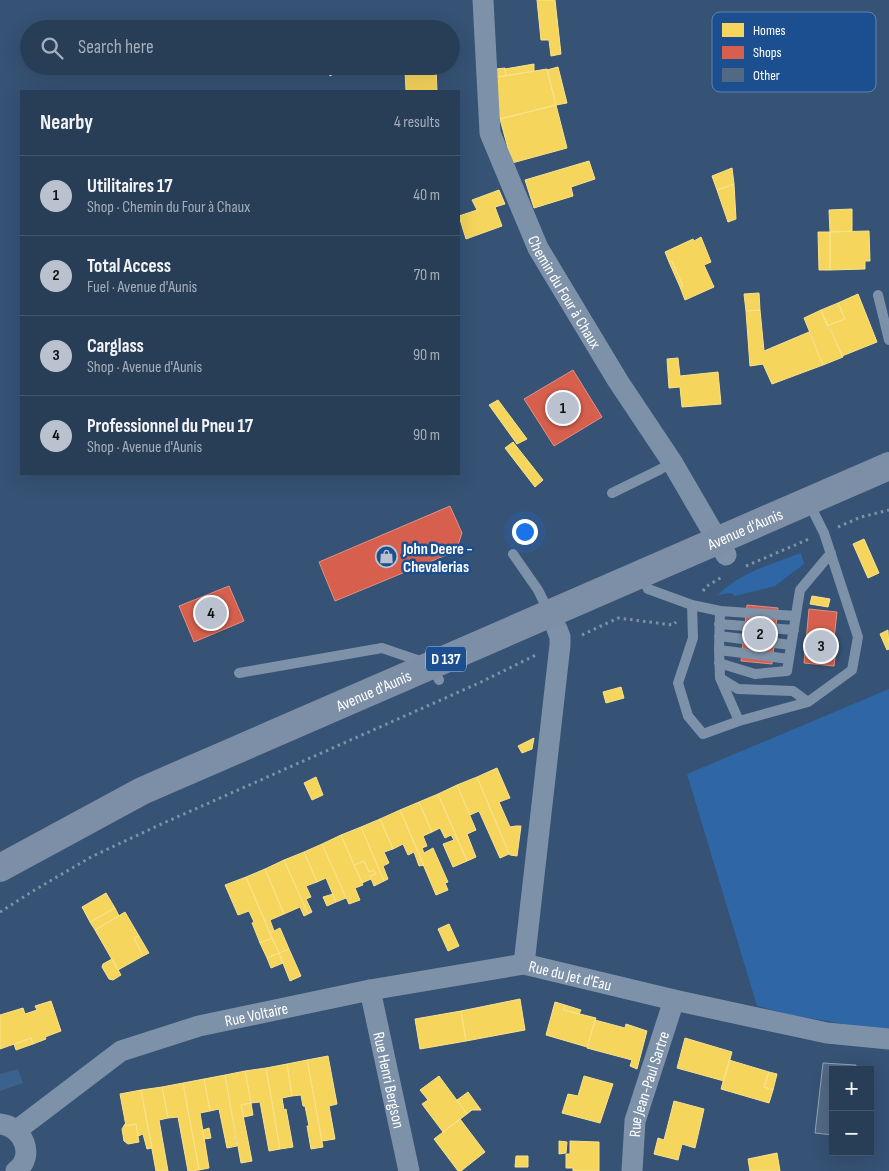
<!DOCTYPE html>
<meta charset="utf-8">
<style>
:root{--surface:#283e57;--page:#30455d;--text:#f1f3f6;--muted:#a5aeba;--line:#44576d;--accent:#b9c2ce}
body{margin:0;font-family:"Sofia Sans Condensed",sans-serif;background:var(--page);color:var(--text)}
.controls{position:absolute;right:15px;bottom:15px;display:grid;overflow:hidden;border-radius:0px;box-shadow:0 5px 20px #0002}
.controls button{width:45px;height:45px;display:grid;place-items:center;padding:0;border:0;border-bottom:1px solid var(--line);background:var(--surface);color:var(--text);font:25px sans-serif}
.you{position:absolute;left:524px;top:531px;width:18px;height:18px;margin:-12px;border:4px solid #fff;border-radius:50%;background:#1a73e8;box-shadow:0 0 0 8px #1a73e833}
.badge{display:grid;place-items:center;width:32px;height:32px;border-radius:50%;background:var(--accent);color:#111;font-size:16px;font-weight:700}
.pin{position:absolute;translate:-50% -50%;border:2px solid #fff;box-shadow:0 1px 5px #0006}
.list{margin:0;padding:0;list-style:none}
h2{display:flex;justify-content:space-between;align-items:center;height:65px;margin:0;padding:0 20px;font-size:21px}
h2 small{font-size:16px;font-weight:400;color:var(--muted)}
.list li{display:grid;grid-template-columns:32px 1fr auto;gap:15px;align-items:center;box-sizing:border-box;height:80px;padding:0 20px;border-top:1px solid var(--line)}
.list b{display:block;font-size:19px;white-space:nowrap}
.list p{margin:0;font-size:16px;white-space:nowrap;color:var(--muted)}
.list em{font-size:16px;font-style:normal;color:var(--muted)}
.icon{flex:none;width:28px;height:28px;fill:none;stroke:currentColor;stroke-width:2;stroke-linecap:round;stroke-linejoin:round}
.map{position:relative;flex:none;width:889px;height:1171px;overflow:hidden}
.search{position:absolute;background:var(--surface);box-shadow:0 5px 20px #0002;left:20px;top:20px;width:440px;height:55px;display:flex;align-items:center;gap:12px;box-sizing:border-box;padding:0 18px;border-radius:28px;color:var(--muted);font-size:19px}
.panel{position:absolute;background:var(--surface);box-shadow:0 5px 20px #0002;left:20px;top:90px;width:440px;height:385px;border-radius:0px}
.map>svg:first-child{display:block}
</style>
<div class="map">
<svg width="889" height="1171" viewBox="0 0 889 1171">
<rect width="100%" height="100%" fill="#365274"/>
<path fill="#2f66a5" d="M801 553 804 564 775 586 735 596 731 593 718 595C740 572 773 564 801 553Z
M889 689V1032L792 1015 757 1006 687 774Z"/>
<path fill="#3b618d" d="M18 1069 23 1083 0 1091V1074Z"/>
<path fill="#f6d55c" stroke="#f9e28d" d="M537 0H555L561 54 551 56 549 40H541Z
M534 64V71L506 76 505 69Z
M325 66H334L337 72 330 76Z
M401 66H436L437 91H406L405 71H401Z
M558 67 567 103 556 105 547 70Z
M505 68 506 76 497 77 496 69Z
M547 69 556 105 500 119 491 85 497 77Z
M556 105 567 148 512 163 500 119Z
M589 161 595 179 571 187 573 196 534 208 525 180Z
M732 168 734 184 717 190 712 176Z
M734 184 736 219 728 222 717 190Z
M499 190 505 204 495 207 502 226 466 239 459 216 477 210 472 200Z
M852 209V231L830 232 829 210Z
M869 231 870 261H865V269L830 270V232Z
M818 232H830V270H819Z
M701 237 711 262 704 265 714 287 685 300 680 287 683 286 672 261 669 262 665 252 693 239 694 241Z
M672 261 683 286 680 287 669 262Z
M759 293 760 310 746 311 744 294Z
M858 294 877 342 842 356 829 325 845 319 838 303Z
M838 303 845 319 827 326 821 310Z
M760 310 764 351 809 332 823 365 772 384 763 364 750 366 746 311Z
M821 310 843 357 823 365 804 318Z
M678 358 680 376 718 372 721 404 682 407 680 387 669 388 667 359Z
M498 400 527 439 517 444 489 405Z
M513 442 543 480 535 487 505 448Z
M864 539 879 573 868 578 853 544Z
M812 596 830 599 828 607 810 604Z
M888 630 889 649 887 650 880 634Z
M621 687 624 698 606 703 603 692Z
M534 738 532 749 522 753 518 746Z
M497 768 510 798 499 802 510 827 516 826H521L517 856 510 855 477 777Z
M316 777 323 795 312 800 304 783Z
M477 777 509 854 500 858 479 811 470 815 457 785Z
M457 785 476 830 467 834 476 857 467 861 438 794Z
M438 794 467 861 453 867 443 844 454 840 451 835 445 838 440 828 432 832 419 802Z
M419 802 432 832 423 836 427 846 422 848 424 853 433 848 448 882 445 883 448 890 436 895 400 810Z
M400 810 424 865 419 866 414 852 408 855 403 844 393 849 380 819Z
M380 819 393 849 384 852 389 863 383 866 388 879 384 881 361 827Z
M361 827 384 881 374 886 370 876 376 874 374 870 369 872 364 861 354 865 341 835Z
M341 835 363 885 355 888 360 900 349 904 322 844Z
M322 844 346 898 336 902 326 878 317 882 304 852Z
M304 852 317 882 306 886 311 897 306 899 312 912 308 914 284 860Z
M284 860 308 914 304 916 300 907 284 914 265 869Z
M364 861 369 872 374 870 376 874 370 876 371 879 362 883 354 865Z
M265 869 284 914 270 920 274 931 270 933 246 877Z
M246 877 272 938 260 943 252 923 254 922 249 911 238 915 225 885Z
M106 893 115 908 90 922 82 907Z
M333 894 336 902 327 906 323 897Z
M115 908 119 916 95 930 90 922Z
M125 912 139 936 134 938 143 956 118 970 95 930Z
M449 924 459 946 448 951 438 929Z
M280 928 289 949 279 953 270 933Z
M139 936 149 953 143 956 134 938Z
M272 938 279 953 267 958 260 943Z
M289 949 301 976 290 981 279 953Z
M279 953 283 963 271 968 267 958Z
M112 959 121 975 113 980 109 979 102 967 103 964Z
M520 999 525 1030 466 1041 461 1011Z
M51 1001 61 1031 45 1037 46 1039 33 1044 31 1038 0 1049V1015L23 1008 25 1014 37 1010 35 1006Z
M555 1002 565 1005 564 1010 596 1018 587 1047 546 1035Z
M565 1005 581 1010 579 1014 564 1010Z
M461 1011 466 1041 420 1049 415 1019Z
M595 1020 625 1028 626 1024 647 1031 637 1069 630 1066 632 1060 587 1048Z
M31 1038 33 1044 16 1050 14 1044Z
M685 1038 732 1052 724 1081 677 1068Z
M328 1056 337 1104 329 1106 335 1139 322 1141 307 1060Z
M307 1060 323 1147 311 1149 307 1126H309L305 1106H303L301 1095 292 1096 287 1064Z
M729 1060 769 1072 764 1087 773 1090 769 1103 721 1089Z
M287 1064 292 1096 282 1098 284 1110 286 1109 293 1147 280 1149 266 1068Z
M266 1068 280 1149 269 1151 260 1102 251 1103 245 1071Z
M245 1071 251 1103 241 1105 252 1161 241 1163 225 1075Z
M769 1072 777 1074 773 1090 764 1087Z
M225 1075 237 1146 227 1148 219 1109 210 1111 204 1079Z
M439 1076 467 1114 443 1132 422 1104 428 1100 420 1090Z
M584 1076 613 1084 600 1123 562 1113 568 1094 578 1096Z
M204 1079 210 1111 200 1113 209 1168 199 1170 183 1083Z
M183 1083 199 1170 192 1171H188L178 1117 168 1118 162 1087Z
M162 1087 168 1118 159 1120 168 1171H156L141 1090Z
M141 1090 152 1148 147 1149 143 1134 138 1136 136 1124 126 1126 120 1094Z
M468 1092 481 1110H472L467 1114 457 1100Z
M674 1101 704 1109 695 1148 682 1144 678 1160 654 1154 658 1138 664 1140Z
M251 1103 253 1115 244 1117 241 1105Z
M460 1119 485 1152 461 1171H458L434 1139Z
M125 1124 126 1126 136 1124 139 1142 128 1144 124 1141 122 1129Z
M209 1128 211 1138 204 1139 203 1130Z
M559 1141 567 1142 566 1153 559 1154Z
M570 1141 599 1142V1171H573V1168H566V1154H570Z
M777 1153 780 1171H750L748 1159Z
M516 1156H528V1167H515Z"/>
<path fill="#d6604d" stroke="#e29082" d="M573 370 602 417 554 446 524 399Z
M450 506 462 533 456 551 335 601 319 562Z
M229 586 244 621 194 642 179 606Z
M747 605 778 608 772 664 741 661Z
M809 609 837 612 834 639 837 640 834 666 804 663Z"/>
<path fill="#526984" stroke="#92a2b6" d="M823 1063 856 1065 855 1070H833V1135L815 1133Z"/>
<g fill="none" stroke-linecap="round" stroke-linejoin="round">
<path stroke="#7d92a8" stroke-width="3" stroke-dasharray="2.5 4" stroke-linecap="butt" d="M838 527 861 517 889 510
M746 566 809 539
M703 591 707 586 722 577
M582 635 618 618 673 625 676 622
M0 912 33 891 91 857 157 826 479 683 538 654"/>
<path stroke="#7d92a8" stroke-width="10" d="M878 295 889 340
M612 493 659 470 672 462
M513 554 538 590 549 612
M642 575 648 589 692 605 693 638 678 683 688 716 703 734 739 721 808 702 852 670 858 637 824 533 809 503
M692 605 720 611 719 650 720 678 739 721
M720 611 796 616
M719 624 794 630
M719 636 791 645
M719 650 789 659
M719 663 755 674 787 671 800 590 831 553
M239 673 382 648 432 665 439 680
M720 678 738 689 793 691 808 702"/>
<g stroke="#7d92a8" stroke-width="21">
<path id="s1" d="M483 0 490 133 538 248 618 381 672 462 726 555"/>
<path d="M524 964 560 645V637L557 629"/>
<path id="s2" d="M370 990 409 1171"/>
<path d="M0 1124C23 1126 36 1156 16 1171"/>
<path id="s3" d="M17 1130 121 1051 199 1026 370 990 524 964 674 1000 827 1033 889 1039"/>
<path id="s4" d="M632 1171 635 1121 674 1000"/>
</g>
<path stroke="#7d8ea7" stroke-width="28" id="s5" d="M0 868 142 791 889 466"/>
</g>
<defs>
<symbol id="shop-ring" viewBox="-11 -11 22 22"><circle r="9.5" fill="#1b4f8f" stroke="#b9c2ce" stroke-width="1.5"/><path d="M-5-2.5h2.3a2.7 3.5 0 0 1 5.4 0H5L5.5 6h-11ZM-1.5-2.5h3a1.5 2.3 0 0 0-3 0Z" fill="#b9c2ce"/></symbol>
</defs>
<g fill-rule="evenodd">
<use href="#shop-ring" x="374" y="544" width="25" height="25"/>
</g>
<g text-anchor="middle" stroke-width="5" stroke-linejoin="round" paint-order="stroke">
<rect fill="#1b4f8f" stroke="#bbcadd" stroke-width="1" x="426" y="646.5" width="40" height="25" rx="4"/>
<g font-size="15" font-weight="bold" fill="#fff">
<text x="446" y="664">D 137</text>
</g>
<g font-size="16" fill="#fff" stroke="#1b4f8f">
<text dy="6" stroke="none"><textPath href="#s1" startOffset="309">Chemin du Four à Chaux</textPath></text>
<text dy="6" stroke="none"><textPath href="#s5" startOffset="819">Avenue d'Aunis</textPath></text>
<text dy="6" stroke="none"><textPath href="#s5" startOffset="414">Avenue d'Aunis</textPath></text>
<text dy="6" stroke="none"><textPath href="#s3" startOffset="591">Rue du Jet d'Eau</textPath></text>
<text dy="6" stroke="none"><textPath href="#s3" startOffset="271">Rue Voltaire</textPath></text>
<text dy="6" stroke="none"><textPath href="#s2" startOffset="92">Rue Henri Bergson</textPath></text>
<text dy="6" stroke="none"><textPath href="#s4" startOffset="89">Rue Jean-Paul Sartre</textPath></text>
</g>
<g font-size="16" font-weight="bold" fill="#fff" stroke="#1b4f8f" text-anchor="start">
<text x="403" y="554">John Deere -<tspan x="403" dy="18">Chevalerias</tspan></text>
</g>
</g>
<rect x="712" y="12" width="164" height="80" rx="8" fill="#1b4f8f" stroke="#5f84b1" stroke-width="1"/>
<rect x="722" y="23" width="22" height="14" fill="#f6d55c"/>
<rect x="722" y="46" width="22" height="13" fill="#d6604d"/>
<rect x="722" y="68" width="22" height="14" fill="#526984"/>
<g font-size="14" fill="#fff">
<text x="753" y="35">Homes</text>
<text x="753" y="57">Shops</text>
<text x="753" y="80">Other</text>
</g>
</svg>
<div class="controls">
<button>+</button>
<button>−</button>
</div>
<div class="you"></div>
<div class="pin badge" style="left:563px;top:408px">1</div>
<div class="pin badge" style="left:760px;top:634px">2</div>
<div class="pin badge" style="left:821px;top:646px">3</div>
<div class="pin badge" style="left:211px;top:613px">4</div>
<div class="search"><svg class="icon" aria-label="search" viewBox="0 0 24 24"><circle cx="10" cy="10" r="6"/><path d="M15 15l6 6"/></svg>Search here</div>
<section class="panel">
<h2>Nearby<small>4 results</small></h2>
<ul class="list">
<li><span class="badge">1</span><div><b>Utilitaires 17</b><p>Shop · Chemin du Four à Chaux</p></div><em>40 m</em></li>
<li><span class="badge">2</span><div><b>Total Access</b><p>Fuel · Avenue d'Aunis</p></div><em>70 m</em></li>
<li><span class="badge">3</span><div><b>Carglass</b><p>Shop · Avenue d'Aunis</p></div><em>90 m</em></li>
<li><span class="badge">4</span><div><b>Professionnel du Pneu 17</b><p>Shop · Avenue d'Aunis</p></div><em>90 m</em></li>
</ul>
</section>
</div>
